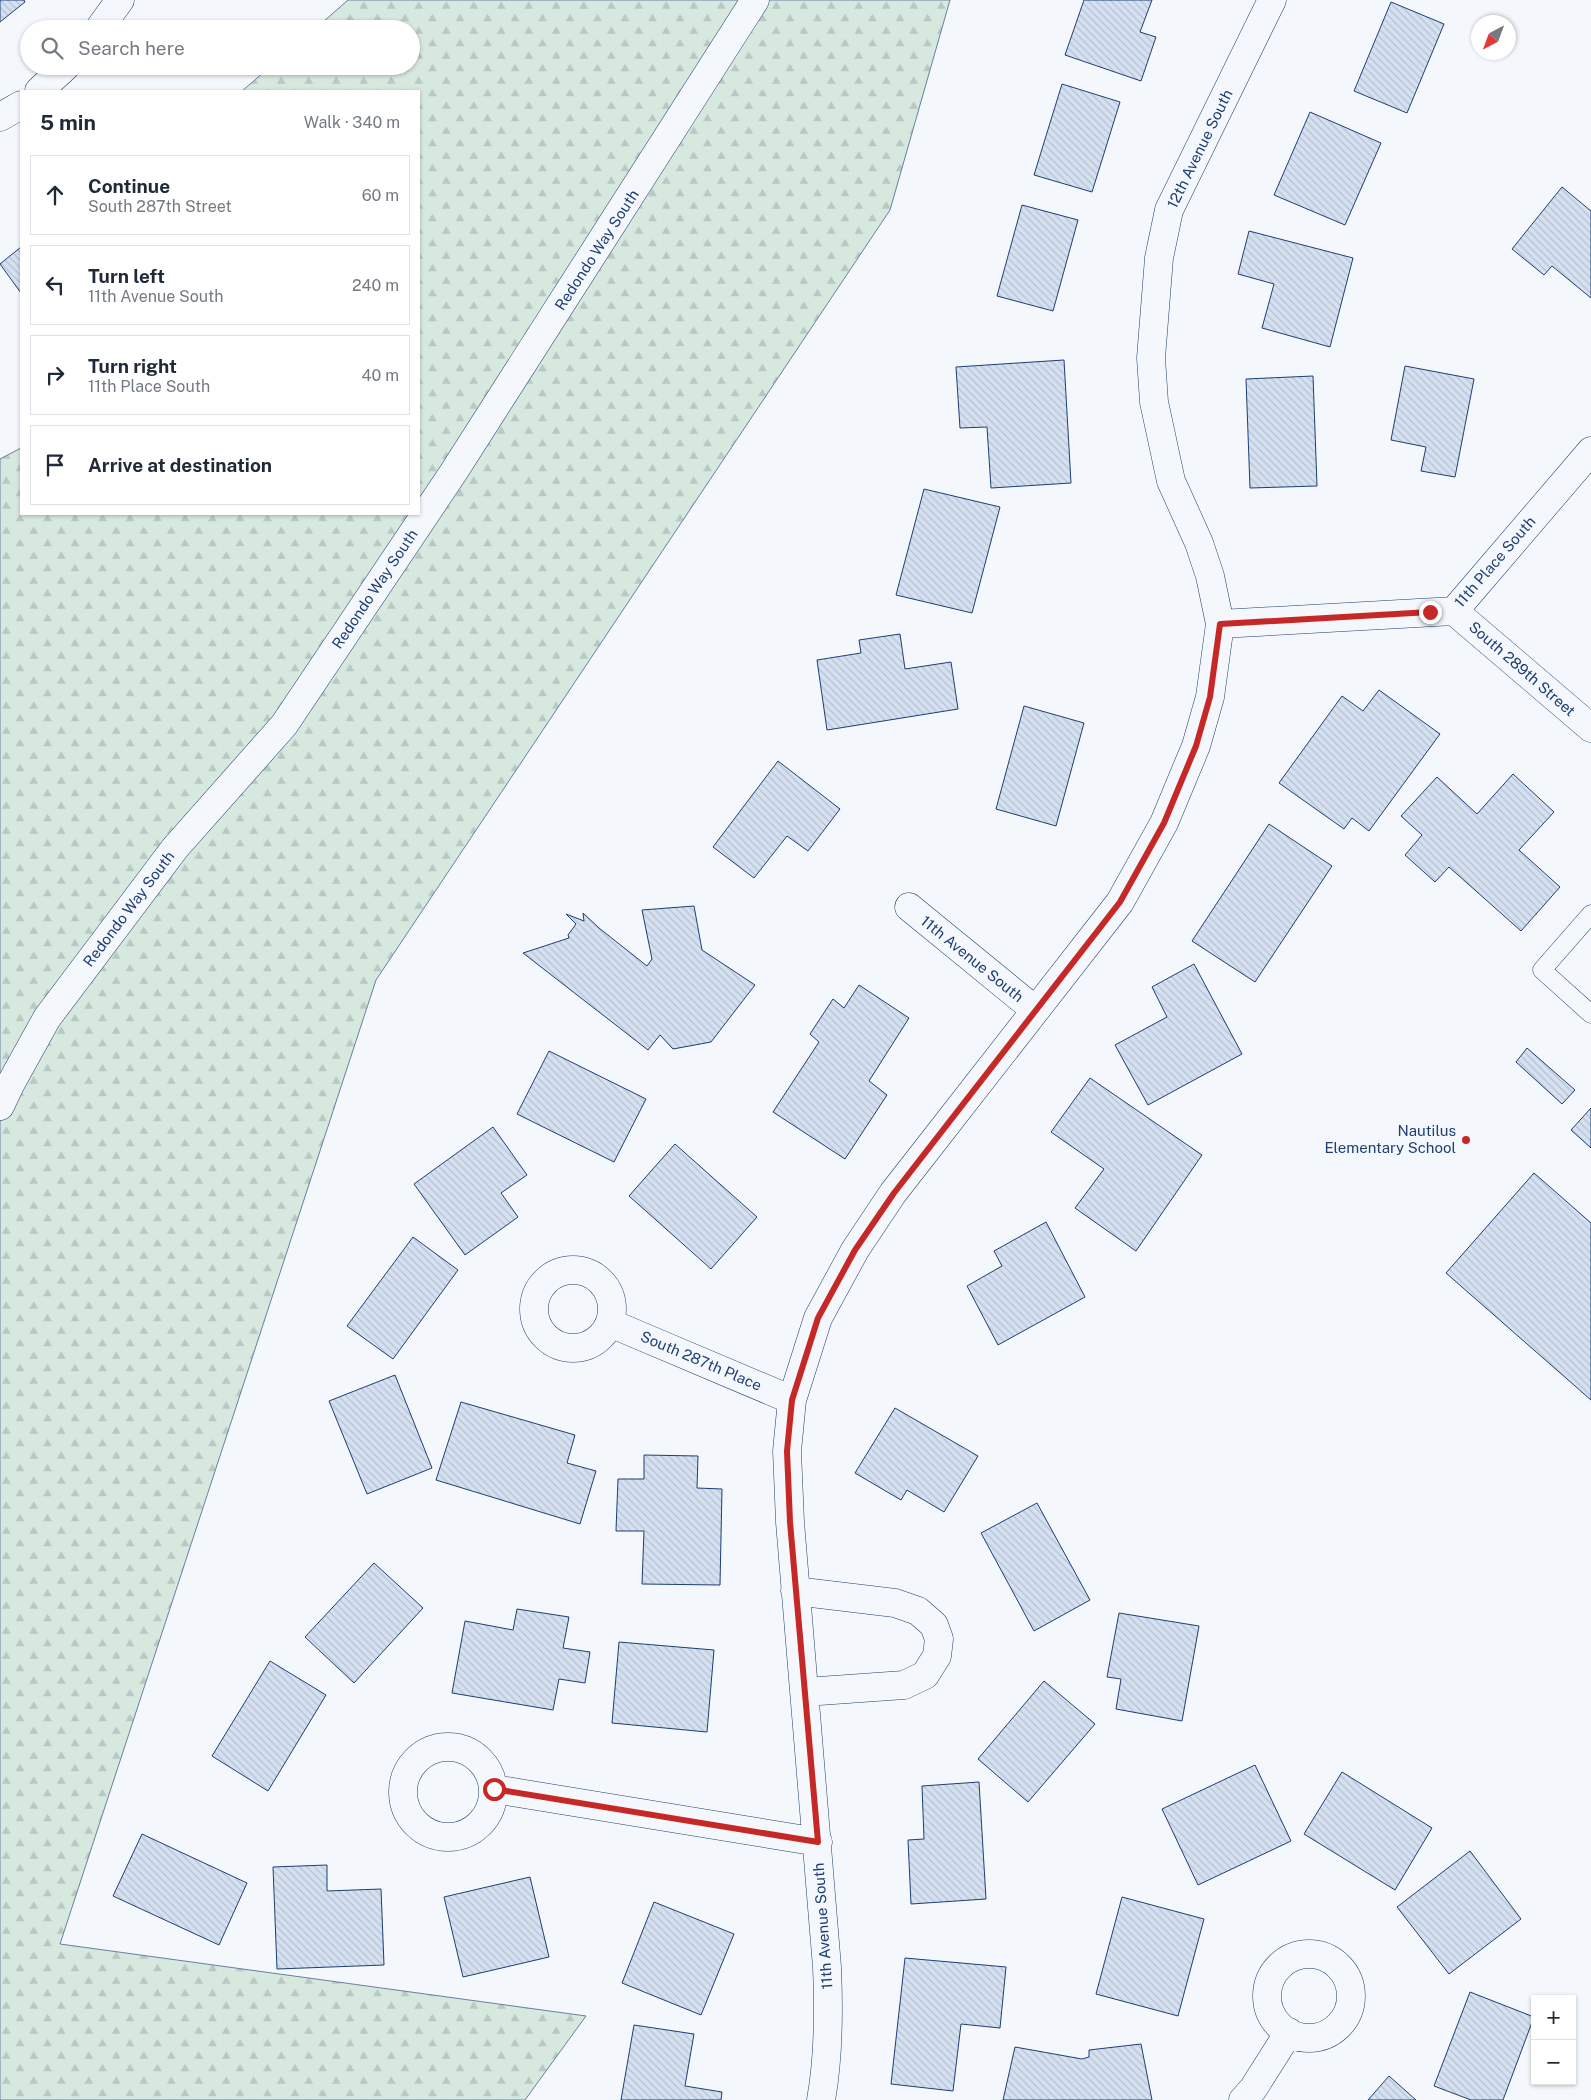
<!DOCTYPE html>
<meta charset="utf-8">
<style>
:root{--surface:#fff;--page:#f2f2f3;--text:#1f2937;--muted:#747a83;--line:#e0e1e3}
body{margin:0;font-family:"Public Sans",sans-serif;background:var(--page);color:var(--text)}
.controls{position:absolute;right:15px;bottom:15px;display:grid;overflow:hidden;border-radius:0px;box-shadow:0 1px 4px #0004}
.controls button{width:45px;height:45px;display:grid;place-items:center;padding:0;border:0;border-bottom:1px solid var(--line);background:var(--surface);color:var(--text);font:25px sans-serif}
.compass{position:absolute;left:1471px;top:15px;width:45px;height:45px;border-radius:50%;background:var(--surface);box-shadow:0 1px 4px #0004;rotate:221deg}
.stop{position:absolute;width:15px;height:15px;margin:-11px;border:4px solid #c62828;border-radius:50%;background:#fff}
.stop.end{background:#c62828;border-color:#fff;box-shadow:0 1px 5px #0008}
.list{margin:0;padding:0;list-style:none}
h2{display:flex;justify-content:space-between;align-items:center;height:65px;margin:0;padding:0 20px;font-size:21px}
h2 small{font-size:16px;font-weight:400;color:var(--muted)}
.list li{display:grid;grid-template-columns:32px 1fr auto;gap:15px;align-items:center;box-sizing:border-box;height:80px;margin:0 10px 10px;padding:0 10px;border:1px solid var(--line);border-radius:0px}
.list b{display:block;font-size:19px;white-space:nowrap}
.list p{margin:0;font-size:16px;white-space:nowrap;color:var(--muted)}
.list em{font-size:16px;font-style:normal;color:var(--muted)}
.icon{flex:none;width:28px;height:28px;fill:none;stroke:currentColor;stroke-width:2;stroke-linecap:round;stroke-linejoin:round}
.map{position:relative;flex:none;width:1591px;height:2100px;overflow:hidden}
.search{position:absolute;background:var(--surface);box-shadow:0 1px 4px #0004;left:20px;top:20px;width:400px;height:55px;display:flex;align-items:center;gap:12px;box-sizing:border-box;padding:0 18px;border-radius:28px;color:var(--muted);font-size:19px}
.panel{position:absolute;background:var(--surface);box-shadow:0 1px 4px #0004;left:20px;top:90px;width:400px;height:425px;border-radius:0px}
.map>svg:first-child{display:block}
</style>
<div class="map">
<svg width="1591" height="2100" viewBox="0 0 1591 2100">
<defs>
<pattern id="forest-firs" width="22" height="20" patternUnits="userSpaceOnUse" patternTransform="scale(1.25)"><rect width="22" height="20" fill="#d7e8df"/><path d="M5 1l3.5 6h-7zM16 11l3.5 6h-7z" fill="#b8c8c3"/></pattern>
<pattern id="building-back-hatch" width="6" height="6" patternUnits="userSpaceOnUse" patternTransform="scale(1.25)"><rect width="6" height="6" fill="#d5e0f0"/><path d="M-1 5l2 2M0 0l6 6M5-1l2 2" fill="none" stroke="#b6c1d1"/></pattern>
</defs>
<rect width="100%" height="100%" fill="#f4f7fb"/>
<path fill="url(#forest-firs)" stroke="#687fa3" d="M348 0H950L890 210 376 980 60 1944 586 2016 525 2100H0V459L21 448V514H419V91H242L271 66H411V29H315Z"/>
<path fill="url(#building-back-hatch)" stroke="#1d3f73" d="M0 0H24L25 2 0 22Z
M1084 0H1152L1140 32 1156 37 1141 81 1065 55Z
M1391 2 1444 24 1407 113 1354 91Z
M1062 84 1120 102 1092 192 1034 175Z
M1310 112 1381 143 1345 225 1274 195Z
M1562 187 1591 211V298L1552 266 1544 275 1512 249Z
M1022 205 1078 220 1053 311 997 296Z
M1249 231 1353 258 1330 347 1262 328 1274 284 1238 274Z
M21 247V293L0 264Z
M1064 360 1071 483 991 488 987 427 960 428 956 367Z
M1405 366 1474 379 1455 477 1421 471 1426 447 1391 440Z
M1313 376 1317 486 1250 488 1246 379Z
M924 489 1000 507 972 613 896 595Z
M900 634 905 669 951 662 958 709 827 730 817 660 861 653 859 640Z
M1379 690 1440 734 1369 831 1352 818 1344 829 1279 783 1342 696 1363 711Z
M1024 706 1084 723 1056 826 996 809Z
M778 761 840 809 808 851 787 836 754 878 713 847Z
M1513 774 1554 812 1519 850 1560 887 1521 931 1449 867 1435 882 1405 855 1422 835 1401 816 1437 777 1477 814Z
M1269 824 1332 866 1255 982 1192 941Z
M694 906 702 950 755 985 711 1042 673 1049 660 1035 648 1050 523 953 569 938 568 935 576 924 566 914 584 921 583 913 599 928 647 966 652 959 642 910Z
M1194 964 1242 1054 1148 1105 1115 1045 1167 1017 1152 987Z
M859 985 909 1018 869 1081 887 1095 845 1159 773 1112 819 1042 810 1034 833 999 844 1008Z
M1527 1048 1575 1090 1562 1104 1516 1062Z
M549 1051 646 1099 614 1162 517 1114Z
M1090 1078 1202 1155 1136 1251 1075 1208 1104 1169 1051 1132Z
M1591 1108V1148L1571 1130Z
M493 1127 527 1175 501 1193 518 1217 465 1255 414 1184Z
M675 1144 757 1217 711 1269 629 1196Z
M1534 1173 1591 1223V1400L1446 1273Z
M1046 1222 1085 1297 998 1345 967 1286 1002 1266 994 1251Z
M413 1237 458 1270 393 1359 347 1326Z
M395 1375 432 1468 367 1494 329 1401Z
M461 1402 575 1435 567 1463 596 1471 580 1524 436 1480Z
M895 1408 978 1456 944 1512 907 1490 901 1500 855 1473Z
M644 1455 698 1456 697 1488 722 1489 720 1585 642 1584 644 1531H616L618 1479H644Z
M1037 1503 1090 1600 1034 1631 981 1533Z
M374 1563 423 1608 354 1683 305 1637Z
M517 1609 569 1617 563 1648 590 1652 585 1683 559 1679 553 1710 452 1693 465 1621 513 1630Z
M1119 1613 1199 1626 1182 1721 1116 1709 1121 1679 1107 1677Z
M619 1642 714 1650 707 1732 612 1723Z
M270 1661 326 1695 268 1791 212 1756Z
M1044 1681 1095 1724 1028 1802 978 1759Z
M1255 1765 1291 1841 1198 1885 1162 1809Z
M1342 1772 1432 1828 1395 1890 1304 1834Z
M979 1782 986 1899 911 1904 908 1840 924 1839 922 1786Z
M142 1834 247 1883 219 1945 113 1896Z
M1470 1851 1521 1919 1449 1974 1397 1907Z
M327 1865V1891L381 1889 384 1965 277 1969 273 1867Z
M530 1877 549 1957 463 1977 444 1897Z
M1122 1897 1204 1919 1178 2016 1096 1994Z
M654 1902 734 1934 701 2015 622 1983Z
M905 1958 1006 1967 1000 2028 961 2024 953 2091 891 2084Z
M1470 1992 1534 2017 1503 2100H1471L1434 2086Z
M634 2025 694 2034 685 2086 722 2092 721 2100H621Z
M1141 2044 1152 2100H1003L1015 2047 1082 2059 1089 2057V2050Z
M1389 2076 1416 2100H1368Z"/>
<g fill="none" stroke-linecap="round" stroke-linejoin="round">
<defs>
<path id="service" d="M1591 914 1542 970 1591 1014"/>
<path id="minor" d="M99 29 120 0
M39 91 66 66
M0 117 21 105
M1454 611 1591 728
M1220 624 1454 611 1591 451
M909 907 1035 1010
M534 1309a39 39 0 1 1 78 0a39 39 0 1 1-78 0Z
M610 1323 792 1400
M795 1591 895 1603 918 1611 934 1625 939 1639 937 1656 925 1675 904 1685 805 1692
M403 1792a45 45 0 1 1 90 0a45 45 0 1 1-90 0Z
M494 1789 818 1842
M1267 1996a42 42 0 1 1 84 0a42 42 0 1 1-84 0Z
M821 2100C829 2056 829 2012 827 1967L790 1522 787 1451 792 1400 818 1318 855 1250 893 1193 1120 902 1164 823 1196 746 1210 697 1220 624 1210 576 1199 543 1171 481 1154 402 1151 358 1159 258 1169 210 1272 0
M1243 2100 1253 2089 1289 2032"/>
<path id="tertiary" d="M0 1106 11 1083 47 1018 175 848 284 725 453 473 755 0"/>
</defs>
<use href="#service" stroke="#1d3f73" stroke-width="19"/>
<use href="#minor" stroke="#1d3f73" stroke-width="29"/>
<use href="#tertiary" stroke="#1d3f73" stroke-width="29"/>
<use href="#service" stroke="#f4f7fb" stroke-width="18"/>
<use href="#minor" stroke="#f4f7fb" stroke-width="28"/>
<use href="#tertiary" stroke="#f4f7fb" stroke-width="28"/>
</g>
<g fill="none" stroke-linecap="round" stroke-linejoin="round">
<path stroke="#c62828" stroke-width="6" d="M494 1789 818 1842 790 1522 787 1451 792 1400 818 1318 855 1250 894 1193 1120 902 1164 823 1196 746 1210 697 1220 624 1430 612"/>
</g>
<circle fill="#c62828" stroke="#f4f7fb" stroke-width="2" cx="1466" cy="1140" r="5"/>
<g text-anchor="middle" stroke-width="4" stroke-linejoin="round" paint-order="stroke">
<g font-size="15" fill="#1d3f73" stroke="#f4f7fb">
<text transform="translate(1200 149) rotate(-64)" y="5">12th Avenue South</text>
<text transform="translate(597 250) rotate(-57)" y="5">Redondo Way South</text>
<text transform="translate(1495 562) rotate(-49)" y="5">11th Place South</text>
<text transform="translate(375 589) rotate(-56)" y="5">Redondo Way South</text>
<text transform="translate(1522 669) rotate(41)" y="5">South 289th Street</text>
<text transform="translate(129 909) rotate(-53)" y="5">Redondo Way South</text>
<text transform="translate(972 959) rotate(39)" y="5">11th Avenue South</text>
<text transform="translate(701 1361) rotate(23)" y="5">South 287th Place</text>
<text transform="translate(823 1926) rotate(-94)" y="5">11th Avenue South</text>
</g>
<g font-size="15" fill="#1d3f73" stroke="#f4f7fb" text-anchor="end">
<text x="1456" y="1136">Nautilus<tspan x="1456" dy="17">Elementary School</tspan></text>
</g>
</g>
</svg>
<div class="controls">
<button>+</button>
<button>−</button>
</div>
<svg class="compass" viewBox="-18 -18 36 36"><path d="M0-13l5 13h-10z" fill="#e53935"/><path d="M0 13l5-13h-10z" fill="#747a83"/></svg>
<div class="stop" style="left:494px;top:1789px"></div>
<div class="stop end" style="left:1430px;top:612px"></div>
<div class="search"><svg class="icon" aria-label="search" viewBox="0 0 24 24"><circle cx="10" cy="10" r="6"/><path d="M15 15l6 6"/></svg>Search here</div>
<section class="panel">
<h2>5 min<small>Walk · 340 m</small></h2>
<ul class="list">
<li><svg class="icon" aria-label="ahead" viewBox="0 0 24 24"><path d="M12 20V5M6 11l6-6 6 6"/></svg><div><b>Continue</b><p>South 287th Street</p></div><em>60 m</em></li>
<li><svg class="icon" aria-label="left" viewBox="0 0 24 24"><path d="M17 20v-9H6M10 6l-5 5 5 5"/></svg><div><b>Turn left</b><p>11th Avenue South</p></div><em>240 m</em></li>
<li><svg class="icon" aria-label="right" viewBox="0 0 24 24"><path d="M7 20v-9h11M14 6l5 5-5 5"/></svg><div><b>Turn right</b><p>11th Place South</p></div><em>40 m</em></li>
<li><svg class="icon" aria-label="arrive" viewBox="0 0 24 24"><path d="M6 21V4h12l-3 4 3 4H6"/></svg><div><b>Arrive at destination</b></div></li>
</ul>
</section>
</div>
